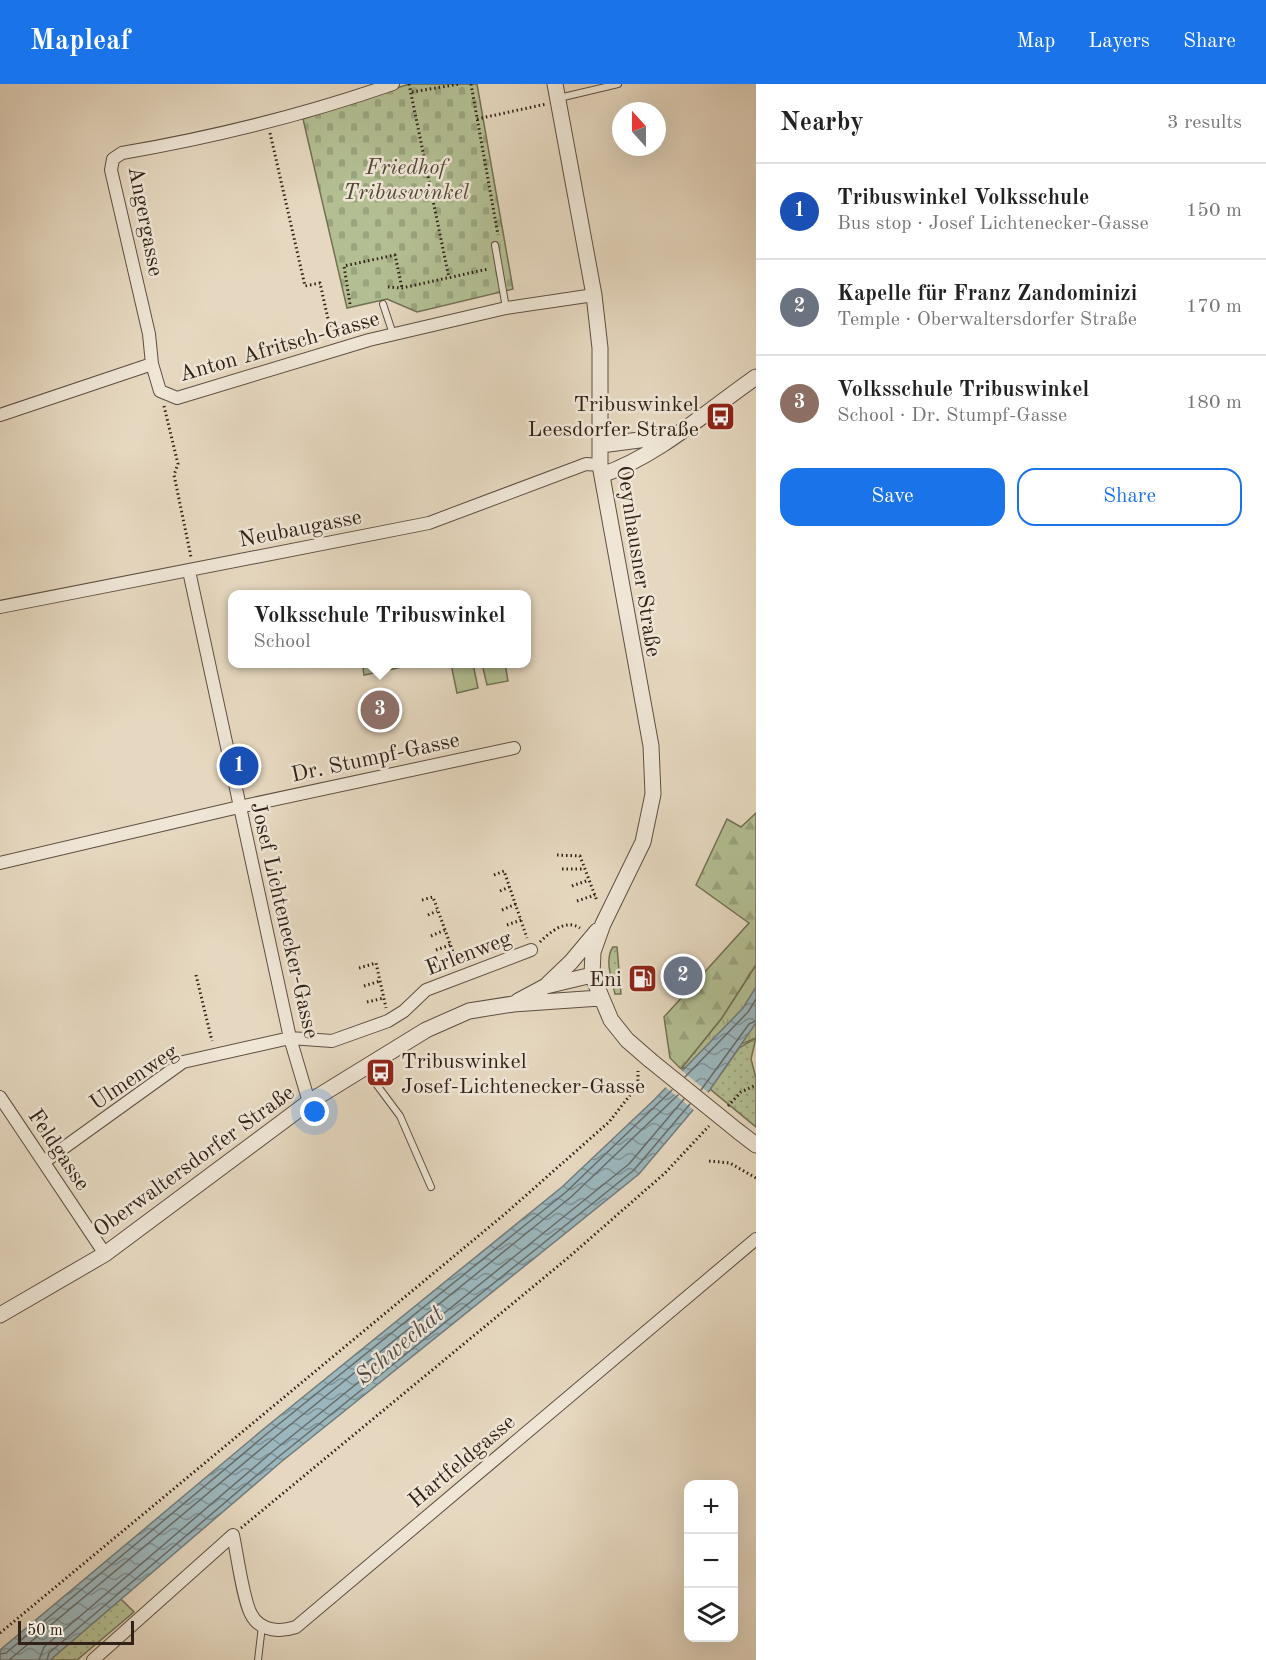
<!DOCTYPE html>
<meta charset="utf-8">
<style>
:root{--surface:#fff;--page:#f6f6f6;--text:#222;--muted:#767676;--line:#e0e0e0;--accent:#1a73e8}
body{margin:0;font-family:"Old Standard TT",serif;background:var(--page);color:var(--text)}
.controls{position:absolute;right:18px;bottom:18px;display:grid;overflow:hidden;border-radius:12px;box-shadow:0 6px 24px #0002}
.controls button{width:54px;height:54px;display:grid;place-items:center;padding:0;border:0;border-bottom:2px solid var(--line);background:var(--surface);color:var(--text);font:30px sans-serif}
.compass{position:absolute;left:612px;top:18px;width:54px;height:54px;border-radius:50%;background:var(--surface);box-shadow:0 6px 24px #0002;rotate:339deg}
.scale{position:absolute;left:18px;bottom:15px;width:116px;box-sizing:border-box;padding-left:6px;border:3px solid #322117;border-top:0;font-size:16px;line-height:21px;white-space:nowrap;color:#322117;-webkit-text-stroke:4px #efe6d6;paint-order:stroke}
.you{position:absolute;left:315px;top:1028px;width:21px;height:21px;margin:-15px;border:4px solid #fff;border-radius:50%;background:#1a73e8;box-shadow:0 0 0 9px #1a73e833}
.badge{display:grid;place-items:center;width:39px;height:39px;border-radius:50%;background:var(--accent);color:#fff;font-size:20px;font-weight:700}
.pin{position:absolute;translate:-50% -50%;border:3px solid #fff;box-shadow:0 2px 6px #0006}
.popup{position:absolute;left:228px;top:506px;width:303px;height:78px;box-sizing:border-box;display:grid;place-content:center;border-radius:12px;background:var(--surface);filter:drop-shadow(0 2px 4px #0005);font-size:20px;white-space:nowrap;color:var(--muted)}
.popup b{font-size:22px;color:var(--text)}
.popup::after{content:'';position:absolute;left:50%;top:100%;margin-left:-12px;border:12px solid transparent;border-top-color:var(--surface)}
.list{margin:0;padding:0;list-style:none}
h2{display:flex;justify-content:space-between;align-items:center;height:78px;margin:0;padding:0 24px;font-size:26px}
h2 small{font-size:20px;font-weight:400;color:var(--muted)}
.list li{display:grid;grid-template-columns:39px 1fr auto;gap:18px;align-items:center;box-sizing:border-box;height:96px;padding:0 24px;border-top:2px solid var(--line)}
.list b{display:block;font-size:22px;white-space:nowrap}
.list p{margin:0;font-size:20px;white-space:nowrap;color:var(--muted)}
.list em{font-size:20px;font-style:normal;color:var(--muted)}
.actions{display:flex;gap:12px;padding:18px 24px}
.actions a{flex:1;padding:14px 0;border:2px solid var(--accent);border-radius:18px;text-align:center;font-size:21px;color:var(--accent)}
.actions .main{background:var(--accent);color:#fff}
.icon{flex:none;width:33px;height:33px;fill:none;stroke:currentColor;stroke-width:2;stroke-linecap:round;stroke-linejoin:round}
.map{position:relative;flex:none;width:756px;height:1576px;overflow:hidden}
header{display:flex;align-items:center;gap:36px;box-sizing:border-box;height:84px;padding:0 30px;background:var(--accent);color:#fff}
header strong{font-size:28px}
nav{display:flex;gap:33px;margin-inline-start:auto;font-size:21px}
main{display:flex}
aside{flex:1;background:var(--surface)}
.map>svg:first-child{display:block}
</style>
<header>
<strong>Mapleaf</strong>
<nav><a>Map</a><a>Layers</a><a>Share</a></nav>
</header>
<main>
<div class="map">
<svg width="756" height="1576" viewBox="0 0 756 1576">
<defs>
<pattern id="grass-dots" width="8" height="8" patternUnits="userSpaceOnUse" patternTransform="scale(1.5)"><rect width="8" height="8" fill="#b3bf93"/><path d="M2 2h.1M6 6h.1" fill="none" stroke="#9aa47e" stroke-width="1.8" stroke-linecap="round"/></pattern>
<pattern id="forest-firs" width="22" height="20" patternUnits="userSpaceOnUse" patternTransform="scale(1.5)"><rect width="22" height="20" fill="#b3bf93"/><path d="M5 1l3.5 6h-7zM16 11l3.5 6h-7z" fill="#9aa47e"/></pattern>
<pattern id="cemetery-stones" width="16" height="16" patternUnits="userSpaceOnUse" patternTransform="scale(1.5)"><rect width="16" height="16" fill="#b3bf93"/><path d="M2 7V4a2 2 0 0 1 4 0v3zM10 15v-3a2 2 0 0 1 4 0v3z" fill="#9aa47e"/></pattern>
<pattern id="park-tufts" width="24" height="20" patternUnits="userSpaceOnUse" patternTransform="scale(1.5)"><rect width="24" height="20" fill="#b3bf93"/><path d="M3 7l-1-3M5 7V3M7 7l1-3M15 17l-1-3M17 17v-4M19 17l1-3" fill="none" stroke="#9aa47e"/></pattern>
<pattern id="water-waves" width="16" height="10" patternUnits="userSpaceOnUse" patternTransform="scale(1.5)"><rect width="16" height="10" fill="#9bb7bd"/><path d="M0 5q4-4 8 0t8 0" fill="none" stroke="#7f9499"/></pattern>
</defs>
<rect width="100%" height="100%" fill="#e6d8c0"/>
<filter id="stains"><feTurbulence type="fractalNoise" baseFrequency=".00333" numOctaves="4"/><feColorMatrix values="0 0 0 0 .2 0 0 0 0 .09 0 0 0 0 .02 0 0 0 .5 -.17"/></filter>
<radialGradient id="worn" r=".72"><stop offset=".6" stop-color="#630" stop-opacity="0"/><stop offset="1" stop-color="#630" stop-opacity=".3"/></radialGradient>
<path fill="url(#grass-dots)" stroke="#727055" stroke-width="1.5" d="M613 863H617L621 910H615C612 896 604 875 613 863Z
M756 954 751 975 756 994V1043L710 1005 739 964Z
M121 1515 134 1528 77 1576H50Z"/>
<path fill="url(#forest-firs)" stroke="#727055" stroke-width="1.5" d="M756 729V881L722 934 681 985 670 974 664 933 749 839 696 801 727 735 741 743Z"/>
<path fill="url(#cemetery-stones)" stroke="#727055" stroke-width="1.5" d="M409 0H477L513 205 417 228 387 215 347 224 303 35Z"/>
<path fill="url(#park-tufts)" stroke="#727055" stroke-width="1.5" d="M756 881V954L681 985 722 934Z"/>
<path fill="#b3bf93" stroke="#727055" stroke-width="1.5" d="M381 580H416L364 591 363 584Z
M451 580H473L478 604 457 609Z
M482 580H505L508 597 487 601Z"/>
<path fill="url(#water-waves)" stroke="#717b7b" stroke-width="1.5" d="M756 903V939L709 1007 639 1090 281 1378 50 1576H0V1566L266 1343 562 1103 655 1015 743 924Z"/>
<path fill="#e6d8c0" d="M680 985 710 1010 695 1027 664 1002Z"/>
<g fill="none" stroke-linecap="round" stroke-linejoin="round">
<path stroke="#666c6a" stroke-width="1.5" d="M685 993 748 928 756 915
M701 1006 749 940 756 937
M0 1570 6 1569 269 1348 566 1108 672 1006
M9 1576 274 1354 571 1113 678 1011
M39 1576 44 1563 272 1368 629 1080 684 1015
M47 1576 49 1569 277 1374 634 1086 690 1020"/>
<defs>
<path id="service" d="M559 14 618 0
M495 161 506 224
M383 220 393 250
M365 985 400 1032 431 1103
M258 1576 262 1542"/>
<path id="minor" d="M152 280 149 250 111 86 113 75 122 69C215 53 304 31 393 0
M0 331 152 280 160 307 177 314 369 256 506 224 594 211
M189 487 290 954 309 1018
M0 523 429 439 586 380 600 381
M0 779 239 723 514 664
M0 1013 105 1170
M44 1078 183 978 290 954 332 957 388 937 404 927 426 906 531 866
M93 1576 233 1451C237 1469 243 1516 251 1530 260 1548 281 1548 296 1543L756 1155"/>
<path id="tertiary" d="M555 0 594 211 600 264V381L651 662 653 710 643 758 603 840 593 868 592 891 611 936 627 956 650 976
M601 361 670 352
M602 391C659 371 707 327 756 293
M548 900 571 878 597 847
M518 917 546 902 592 891
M739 1048 756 1061
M0 1231 105 1170 309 1018 426 946 469 927 513 920 600 914"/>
</defs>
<use href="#service" stroke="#5f4f41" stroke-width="8"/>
<use href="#minor" stroke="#5f4f41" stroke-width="14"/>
<use href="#tertiary" stroke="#5f4f41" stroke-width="17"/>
<path stroke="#322117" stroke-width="3" stroke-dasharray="1.5 3" stroke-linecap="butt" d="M409 0 449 194
M471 0 498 151
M412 8 460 0
M477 35 546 20
M270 49 305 202 320 199 332 253
M388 203 402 204 488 185
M350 220 344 182 395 171 402 204
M164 322 178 380 174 391 191 473
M557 771 580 772 597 817
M562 785H584
M494 791 504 787 527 854
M572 802 589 796
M500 807 509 803
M422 816 433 813 457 879
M577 817 595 811
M502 826 516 820
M428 831 437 827
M507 841 521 836
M431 852 445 846
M540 858C551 847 566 835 580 844
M436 866 450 861
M359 884 376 879 386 924
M196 891 212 957
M364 902 380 897
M367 918 384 914
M728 1022 741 1008 756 1001
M709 1077 730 1079 756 1094
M241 1444 569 1173 665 1089 709 1042
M0 1549 506 1129 609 1038 638 1001V987"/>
<use href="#service" stroke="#efe6d6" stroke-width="6"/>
<use href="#minor" stroke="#efe6d6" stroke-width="12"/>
<use href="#tertiary" stroke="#efe6d6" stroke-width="15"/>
<defs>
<path id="tertiary-bridge" d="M650 976 739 1048"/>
</defs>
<use href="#tertiary-bridge" stroke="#5f4f41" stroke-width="17" stroke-linecap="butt"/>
<use href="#tertiary-bridge" stroke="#efe6d6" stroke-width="15"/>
</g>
<defs>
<symbol id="bus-square" viewBox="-11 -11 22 22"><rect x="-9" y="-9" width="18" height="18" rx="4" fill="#8f2418" stroke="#efe6d6"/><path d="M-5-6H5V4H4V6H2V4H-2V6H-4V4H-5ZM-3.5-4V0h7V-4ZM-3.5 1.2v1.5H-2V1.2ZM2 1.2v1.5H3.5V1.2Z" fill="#fff"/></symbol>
<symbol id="fuel-square" viewBox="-11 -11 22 22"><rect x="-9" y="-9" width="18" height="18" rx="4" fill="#8f2418" stroke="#efe6d6"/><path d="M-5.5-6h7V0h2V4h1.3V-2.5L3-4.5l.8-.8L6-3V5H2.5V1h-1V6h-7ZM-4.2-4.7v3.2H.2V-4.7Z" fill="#fff"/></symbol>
</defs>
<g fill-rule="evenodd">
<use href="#bus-square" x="704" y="316" width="33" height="33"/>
<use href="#fuel-square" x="626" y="878" width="33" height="33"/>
<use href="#bus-square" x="364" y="972" width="33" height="33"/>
</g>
<g text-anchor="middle" stroke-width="5" stroke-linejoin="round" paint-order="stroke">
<g font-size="22" font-style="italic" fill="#524836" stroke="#efe6d6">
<text x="406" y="90">Friedhof<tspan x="406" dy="25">Tribuswinkel</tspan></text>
</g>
<g font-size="22" fill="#322117" stroke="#efe6d6">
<text transform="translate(147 137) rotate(79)" y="8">Angergasse</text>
<text transform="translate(279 261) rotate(-16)" y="8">Anton Afritsch-Gasse</text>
<text transform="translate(300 443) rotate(-11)" y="8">Neubaugasse</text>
<text transform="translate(640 477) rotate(81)" y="8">Oeynhausner Straße</text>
<text transform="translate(375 672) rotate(-12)" y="8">Dr. Stumpf-Gasse</text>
<text transform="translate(286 836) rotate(77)" y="8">Josef Lichtenecker-Gasse</text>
<text transform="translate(468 868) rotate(-21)" y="8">Erlenweg</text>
<text transform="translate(133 992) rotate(-34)" y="8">Ulmenweg</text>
<text transform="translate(60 1065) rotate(56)" y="8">Feldgasse</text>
<text transform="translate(193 1076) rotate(-36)" y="8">Oberwaltersdorfer Straße</text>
<text transform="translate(461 1376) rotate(-40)" y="8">Hartfeldgasse</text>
</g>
<g font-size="22" fill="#322117" stroke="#efe6d6" text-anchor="end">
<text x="699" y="327">Tribuswinkel<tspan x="699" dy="25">Leesdorfer Straße</tspan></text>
<text x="622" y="902">Eni</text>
<text x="401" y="984" text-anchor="start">Tribuswinkel<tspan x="401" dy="25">Josef-Lichtenecker-Gasse</tspan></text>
</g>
<g font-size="24" font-style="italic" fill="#524e49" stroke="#efe6d6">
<text transform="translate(399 1261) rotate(-40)" y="8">Schwechat</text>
</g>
</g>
<rect width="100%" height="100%" filter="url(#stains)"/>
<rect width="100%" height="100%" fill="url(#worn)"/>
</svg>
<div class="controls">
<button>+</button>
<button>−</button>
<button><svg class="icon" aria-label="layers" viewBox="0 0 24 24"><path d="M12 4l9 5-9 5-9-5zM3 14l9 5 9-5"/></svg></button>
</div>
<svg class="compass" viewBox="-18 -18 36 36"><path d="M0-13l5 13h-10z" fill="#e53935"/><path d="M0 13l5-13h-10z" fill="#767676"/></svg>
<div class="scale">50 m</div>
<div class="you"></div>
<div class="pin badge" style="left:239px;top:682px;background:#1a4fb4">1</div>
<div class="pin badge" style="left:683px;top:892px;background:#6b7280">2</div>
<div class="pin badge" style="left:380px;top:626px;background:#8d6e63">3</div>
<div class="popup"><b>Volksschule Tribuswinkel</b>School</div>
</div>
<aside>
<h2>Nearby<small>3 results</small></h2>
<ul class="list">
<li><span class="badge" style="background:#1a4fb4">1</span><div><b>Tribuswinkel Volksschule</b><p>Bus stop · Josef Lichtenecker-Gasse</p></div><em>150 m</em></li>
<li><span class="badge" style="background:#6b7280">2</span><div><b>Kapelle für Franz Zandominizi</b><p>Temple · Oberwaltersdorfer Straße</p></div><em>170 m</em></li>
<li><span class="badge" style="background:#8d6e63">3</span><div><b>Volksschule Tribuswinkel</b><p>School · Dr. Stumpf-Gasse</p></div><em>180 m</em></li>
</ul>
<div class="actions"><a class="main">Save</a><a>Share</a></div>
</aside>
</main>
